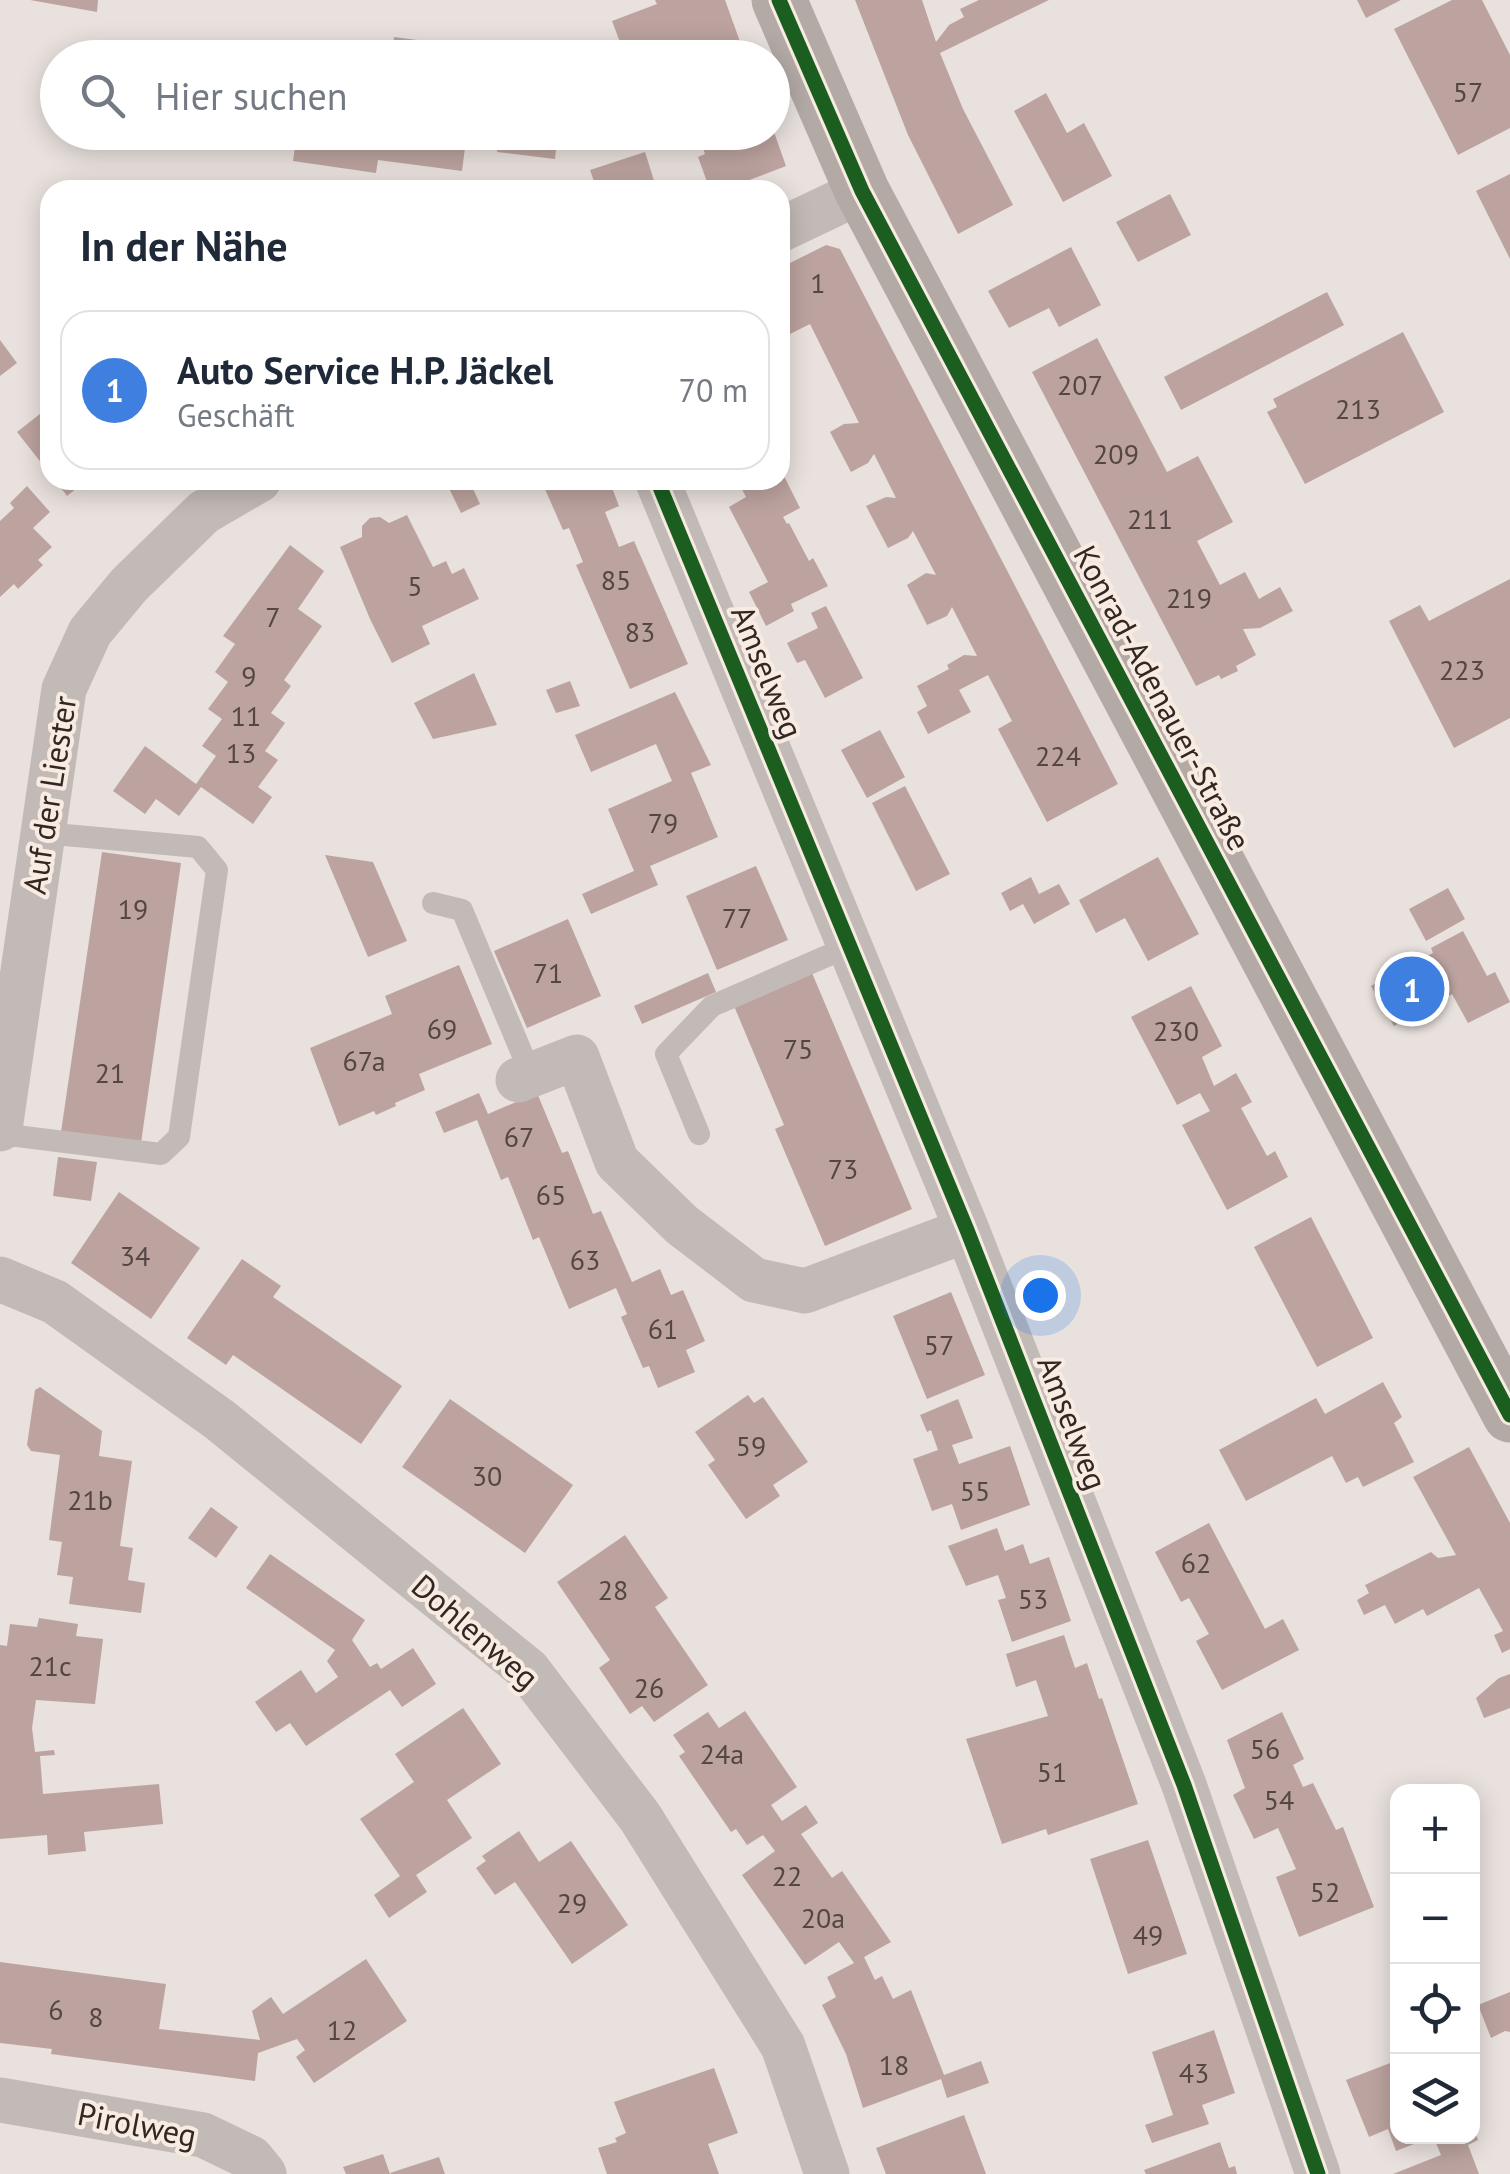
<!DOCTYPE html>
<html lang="de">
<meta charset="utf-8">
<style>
:root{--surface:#fff;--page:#f6f6f7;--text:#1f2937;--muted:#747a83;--line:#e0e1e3;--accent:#ea580c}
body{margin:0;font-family:"PT Sans",sans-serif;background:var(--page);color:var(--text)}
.controls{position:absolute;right:30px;bottom:30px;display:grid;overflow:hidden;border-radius:20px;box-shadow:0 5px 25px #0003}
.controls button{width:90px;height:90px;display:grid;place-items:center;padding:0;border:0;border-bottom:2px solid var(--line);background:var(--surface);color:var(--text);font:50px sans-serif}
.you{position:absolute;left:1040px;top:1295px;width:35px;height:35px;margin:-25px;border:8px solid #fff;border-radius:50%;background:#1a73e8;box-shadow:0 0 0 15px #1a73e833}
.badge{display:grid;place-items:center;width:65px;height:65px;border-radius:50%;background:var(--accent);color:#fff;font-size:32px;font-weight:700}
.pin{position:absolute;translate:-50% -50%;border:5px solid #fff;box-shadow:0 2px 10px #0006}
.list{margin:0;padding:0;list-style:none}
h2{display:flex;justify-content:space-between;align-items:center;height:130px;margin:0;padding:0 40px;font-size:42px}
h2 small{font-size:32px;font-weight:400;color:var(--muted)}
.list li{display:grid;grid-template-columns:65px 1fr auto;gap:30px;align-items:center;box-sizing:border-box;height:160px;margin:0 20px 20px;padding:0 20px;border:2px solid var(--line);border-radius:30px}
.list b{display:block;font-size:38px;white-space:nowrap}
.list p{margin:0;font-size:32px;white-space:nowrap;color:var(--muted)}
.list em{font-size:32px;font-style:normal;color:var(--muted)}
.icon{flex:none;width:55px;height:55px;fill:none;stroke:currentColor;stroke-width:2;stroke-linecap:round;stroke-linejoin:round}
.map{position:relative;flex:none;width:1510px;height:2174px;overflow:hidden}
.search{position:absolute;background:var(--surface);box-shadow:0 5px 25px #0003;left:40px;top:40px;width:750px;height:110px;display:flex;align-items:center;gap:25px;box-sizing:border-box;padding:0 35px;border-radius:55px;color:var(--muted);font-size:38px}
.panel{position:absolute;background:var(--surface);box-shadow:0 5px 25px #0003;left:40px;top:180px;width:750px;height:310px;border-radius:30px}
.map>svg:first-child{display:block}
</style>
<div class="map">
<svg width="1510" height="2174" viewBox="0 0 1510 2174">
<rect width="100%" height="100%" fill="#e9e1dd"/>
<path fill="#bca39f" d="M30 0H98L97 12Z
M655 0H725L746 58H677L671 41 626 58 612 21 657 4Z
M855 0H922L936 42 949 25 964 17 960 9 979 0H1049L940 53 963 109 1013 205 958 234 908 135Z
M1357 0H1401L1366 18Z
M1452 0H1482L1510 55V128L1458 155 1394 29Z
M394 37 502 51 501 58H391Z
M1046 93 1067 133 1084 123 1112 176 1063 202 1014 111Z
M297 132 390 135 391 132H467L462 171 378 160 376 173 293 161Z
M500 132H558L555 159 497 152Z
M697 132H774L786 166 723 190H710L698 157 705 154Z
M645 152 657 190H597L590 170Z
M1510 174V259L1476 191Z
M1170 194 1191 235 1138 262 1116 222Z
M826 245 840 249 1118 784 1047 822 998 729 1012 721 988 675 959 690 971 712 928 734 917 712 927 706 917 686 949 669 947 665 964 655 977 656 952 607 947 616 927 625 907 585 926 573 936 575 913 531 908 538 888 548 866 506 886 497 896 498 874 454 868 463 851 472 830 432 844 424 859 423 810 324 780 339V268Z
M1071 247 1101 305 1059 327 1049 308 1009 328 988 291Z
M1327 292 1344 325 1181 410 1164 377Z
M1403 332 1444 412 1305 484 1267 412 1277 407 1273 399Z
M1097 338 1167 472 1198 456 1233 522 1197 541 1220 585 1245 572 1259 599 1280 587 1293 611 1260 628 1243 629 1256 655 1236 666 1238 671 1221 679 1219 675 1196 686 1032 372Z
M0 340 17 363 0 376Z
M50 406V474L17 432Z
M780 468 800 508 783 517 787 524 789 523 809 561 813 558 828 586 791 604 794 611 766 626 749 592 768 582 729 507 746 497 737 480H780Z
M55 480H87L67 496Z
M445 480H469L480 504 461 513Z
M541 480H609L619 506 605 512 619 547 634 541 688 664 630 689 576 565 583 562 569 528 563 530Z
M27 486 50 512 33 528 52 547 38 560 43 565 18 589 14 584 0 597V521L14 508 10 503Z
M407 515 433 567 446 561 452 574 464 568 479 599 422 626 430 644 392 663 370 619 340 547 362 537V526L370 518 380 517 389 523Z
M290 545 324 571 298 609 322 626 284 680 291 686 271 713 285 723 265 751 278 760 258 787 272 797 253 824 201 787 179 816 156 799 145 814 113 791 145 746 196 784 216 756 202 746 222 719 208 709 228 682 215 672 235 644 223 636Z
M1510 579V718L1454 748 1389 621 1420 605 1429 621Z
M826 606 863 678 825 698 805 660 797 663 787 643 818 628 811 613Z
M474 673 497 725 433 739 414 703Z
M570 681 580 706 556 713 546 690Z
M675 692 711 765 691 773 718 837 650 866 658 885 591 914 582 894 634 871 608 809 672 781 656 744 591 772 575 735Z
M880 730 905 777 867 798 841 750Z
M905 786 950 874 916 891 872 803Z
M102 852 181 863 141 1143 61 1132Z
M325 855 373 862 407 941 368 957Z
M1158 857 1199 934 1148 961 1125 918 1096 933 1079 900Z
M756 866 788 940 717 970 686 896Z
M1031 877 1039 894 1059 884 1070 904 1034 924 1023 904 1010 911 1001 893Z
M1448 888 1465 919 1426 941 1409 909Z
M568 919 601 996 527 1028 494 951Z
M1463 931 1487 976 1495 972 1510 1002 1468 1023 1452 994 1394 1026 1371 986 1433 953 1431 948Z
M459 965 492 1044 419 1074 425 1090 395 1103 396 1106 376 1115 374 1111 339 1126 310 1048 392 1014 385 996Z
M708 973 716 992 642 1024 634 1006Z
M812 973 912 1209 825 1246 775 1129 784 1125 734 1006Z
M1191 986 1222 1046 1202 1057 1214 1086 1236 1073 1252 1102 1241 1108 1267 1156 1275 1151 1288 1177 1227 1210 1182 1125 1210 1111 1200 1093 1177 1105 1131 1017Z
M479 1093 488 1114 537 1093 562 1153 568 1151 593 1214 601 1211 632 1282 660 1269 671 1295 683 1290 705 1341 686 1350 695 1372 658 1388 649 1366 643 1368 621 1317 627 1314 616 1288 569 1309 539 1237 533 1240 508 1177 501 1180 477 1120 444 1133 435 1112Z
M58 1157 97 1162 91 1201 53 1196Z
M119 1192 200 1248 151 1319 71 1263Z
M1311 1217 1373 1338 1317 1367 1254 1247Z
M242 1259 281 1286 273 1297 402 1386 361 1444 233 1355 226 1365 187 1338Z
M951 1292 985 1375 927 1399 893 1316Z
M1383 1382 1402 1417 1394 1423 1414 1462 1363 1487 1358 1477 1346 1483 1332 1456 1246 1501 1219 1450 1316 1398 1325 1414Z
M40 1387 102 1431 99 1456 132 1461 120 1546 133 1548 128 1580 145 1583 141 1613 69 1604 73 1577 57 1575 62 1542 49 1540 60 1455 31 1451 27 1445 35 1390Z
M748 1395 754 1403 763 1397 808 1462 773 1485 780 1496 746 1519 708 1465 715 1460 695 1432Z
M450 1399 573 1485 525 1553 402 1467Z
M958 1399 973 1438 952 1445 959 1464 1010 1446 1030 1505 961 1530 952 1504 932 1511 913 1459 938 1450 931 1430 927 1432 920 1415Z
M1469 1447 1510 1523V1649L1502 1653 1494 1635 1503 1631 1479 1588 1427 1616 1423 1609 1395 1624 1385 1605 1364 1615 1357 1600 1369 1593 1365 1585 1431 1552 1438 1558 1456 1555 1413 1477Z
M211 1507 238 1527 216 1558 188 1538Z
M1209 1523 1265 1629 1283 1619 1299 1650 1222 1690 1196 1641 1209 1634 1189 1598 1181 1602 1155 1552Z
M997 1528 1005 1551 1023 1544 1030 1564 1049 1557 1071 1621 1012 1642 998 1600 1006 1598 998 1575 966 1586 948 1546Z
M625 1535 668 1598 655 1607 708 1685 654 1722 642 1706 630 1714 599 1668 610 1660 557 1582Z
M270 1554 365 1620 352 1640 370 1667 377 1663 381 1669 413 1648 436 1684 402 1707 390 1690 306 1746 290 1723 276 1732 255 1702 301 1670 316 1693 338 1677 327 1661 335 1650 246 1588Z
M39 1618 78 1624 76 1636 103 1639 95 1704 36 1700 32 1728 35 1752 54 1750 55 1755 40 1756 43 1794 159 1784 163 1824 84 1832 86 1851 48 1855 47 1835 0 1839V1645L7 1646 10 1624 37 1627Z
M1064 1635 1075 1668 1087 1663 1099 1699 1102 1698 1138 1804 1048 1835 1046 1829 1002 1844 966 1739 1048 1716 1036 1680 1016 1687 1006 1654Z
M1510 1674V1708L1484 1718 1476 1698 1499 1678Z
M463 1708 501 1764 447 1800 472 1838 416 1875 427 1892 389 1918 374 1895 400 1876 360 1819 414 1782 395 1754Z
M745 1711 797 1787 771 1805 782 1821 806 1805 818 1823 801 1834 832 1878 842 1871 891 1942 864 1957 875 1980 882 1976 893 1999 911 1990 944 2075 981 2061 989 2083 947 2098 941 2079 863 2108 846 2054 822 2005 836 1997 827 1977 854 1963 839 1942 805 1965 742 1875 775 1851 763 1835 747 1845 736 1829 731 1832 679 1756 685 1752 673 1735 708 1712 719 1728Z
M1282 1712 1304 1759 1293 1765 1303 1787 1313 1783 1336 1830 1343 1827 1374 1907 1299 1937 1276 1877 1296 1869 1278 1828 1254 1839 1233 1795 1245 1788 1227 1740Z
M519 1831 539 1862 571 1841 628 1925 572 1964 515 1882 495 1895 476 1868 486 1861 482 1856Z
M1148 1840 1187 1954 1128 1974 1090 1859Z
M366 1959 407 2021 314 2083 296 2057 305 2050 297 2039 258 2053 255 2081 51 2054 52 2049 0 2043V1962L166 1984 159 2029 260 2040 252 2011 271 1997 283 2014Z
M1510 1992V2032L1505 2031 1491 2038 1478 2005Z
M1214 2030 1235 2093 1202 2105 1209 2124 1152 2143 1145 2125 1173 2115 1152 2052Z
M1398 2060V2136L1432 2137 1396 2151 1388 2129 1369 2137 1346 2080Z
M714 2068 738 2133 708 2144 719 2174H607L598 2148 617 2142 615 2138 626 2133 614 2102Z
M964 2115 986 2174H886L876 2148Z
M1473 2126 1478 2140 1468 2145 1479 2174H1393L1441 2155 1433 2136H1472Z
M1220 2142 1229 2168 1235 2166 1237 2174H1146L1144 2170Z
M383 2154 390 2174H346L343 2167Z
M439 2157 445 2174H391L390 2173Z"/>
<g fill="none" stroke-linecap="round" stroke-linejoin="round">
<path stroke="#c2bab6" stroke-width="22" d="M433 903 462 910 531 1075
M0 1134 161 1154 179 1137 217 870 198 847 43 833
M699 1134 666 1054 712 1006 850 946"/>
<path stroke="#c2bab6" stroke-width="45" d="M780 230 862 191
M657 480 967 1230 1184 1785 1318 2174
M518 1080 577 1057 617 1162 682 1225 754 1280 805 1291 967 1230
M0 1129 64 689 90 632 129 585 204 512 259 480
M0 1279 55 1302 220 1420 528 1670 640 1817 783 2046 827 2174
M0 2100 203 2135 251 2158 264 2174"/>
<path stroke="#b3aaa6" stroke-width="55" d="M779 0 862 191 1510 1415"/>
<defs>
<path id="cycleway" d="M779 0 862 191 1510 1415
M657 480 967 1230 1184 1785 1318 2174"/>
</defs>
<use href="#cycleway" stroke="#f8ebe2" stroke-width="21"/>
<use href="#cycleway" stroke="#1b5e20" stroke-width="15"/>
</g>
<g text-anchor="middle" stroke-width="8" stroke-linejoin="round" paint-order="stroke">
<g font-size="28" fill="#544644">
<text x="1468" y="102">57</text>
<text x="818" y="293">1</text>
<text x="1080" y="395">207</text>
<text x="1358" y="419">213</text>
<text x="1116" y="464">209</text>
<text x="1150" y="529">211</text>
<text x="616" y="590">85</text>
<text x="415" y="596">5</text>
<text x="1189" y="608">219</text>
<text x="273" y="627">7</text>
<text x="640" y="642">83</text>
<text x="1462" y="680">223</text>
<text x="249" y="686">9</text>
<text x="246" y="726">11</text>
<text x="241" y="763">13</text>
<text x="1058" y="766">224</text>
<text x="663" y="833">79</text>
<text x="133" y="919">19</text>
<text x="737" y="928">77</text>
<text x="548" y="983">71</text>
<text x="442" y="1039">69</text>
<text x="1176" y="1041">230</text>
<text x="798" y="1059">75</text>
<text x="364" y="1071">67a</text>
<text x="110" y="1083">21</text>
<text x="519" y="1147">67</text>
<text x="843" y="1179">73</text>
<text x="551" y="1205">65</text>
<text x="135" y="1266">34</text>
<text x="585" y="1270">63</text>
<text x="663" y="1339">61</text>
<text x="939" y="1355">57</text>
<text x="751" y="1456">59</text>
<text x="487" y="1486">30</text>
<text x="975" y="1501">55</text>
<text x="90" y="1510">21b</text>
<text x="1196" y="1573">62</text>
<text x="613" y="1600">28</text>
<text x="1033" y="1609">53</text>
<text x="50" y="1676">21c</text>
<text x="649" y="1698">26</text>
<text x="1265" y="1759">56</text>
<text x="722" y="1764">24a</text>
<text x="1052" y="1782">51</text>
<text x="1279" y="1810">54</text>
<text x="787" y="1886">22</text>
<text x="1325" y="1902">52</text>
<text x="572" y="1913">29</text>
<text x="823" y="1928">20a</text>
<text x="1148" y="1945">49</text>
<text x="56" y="2020">6</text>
<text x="96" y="2027">8</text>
<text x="342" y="2040">12</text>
<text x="894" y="2075">18</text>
<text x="1194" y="2083">43</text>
</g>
<g font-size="32" fill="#322725" stroke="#f8ebe2">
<text transform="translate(767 672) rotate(68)" y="11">Amselweg</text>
<text transform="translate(1162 698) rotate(62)" y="11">Konrad-Adenauer-Straße</text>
<text transform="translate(50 795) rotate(-81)" y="11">Auf der Liester</text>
<text transform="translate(1072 1423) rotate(69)" y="11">Amselweg</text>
<text transform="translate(475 1632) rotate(41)" y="11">Dohlenweg</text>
<text transform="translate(137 2125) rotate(11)" y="11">Pirolweg</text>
</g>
</g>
</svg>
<div class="controls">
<button>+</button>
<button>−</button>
<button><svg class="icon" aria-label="locate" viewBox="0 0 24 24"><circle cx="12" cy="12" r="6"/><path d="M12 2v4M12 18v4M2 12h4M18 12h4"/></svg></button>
<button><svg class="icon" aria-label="layers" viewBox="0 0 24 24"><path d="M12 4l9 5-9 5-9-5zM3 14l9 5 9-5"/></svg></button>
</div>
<div class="you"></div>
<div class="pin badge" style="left:1412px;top:989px;background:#3f7fe0">1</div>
<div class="search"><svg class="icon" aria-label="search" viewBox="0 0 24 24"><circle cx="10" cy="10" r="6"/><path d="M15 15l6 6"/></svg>Hier suchen</div>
<section class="panel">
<h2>In der Nähe<small></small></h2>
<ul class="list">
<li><span class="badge" style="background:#3f7fe0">1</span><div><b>Auto Service H.P. Jäckel</b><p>Geschäft</p></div><em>70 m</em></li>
</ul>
</section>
</div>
